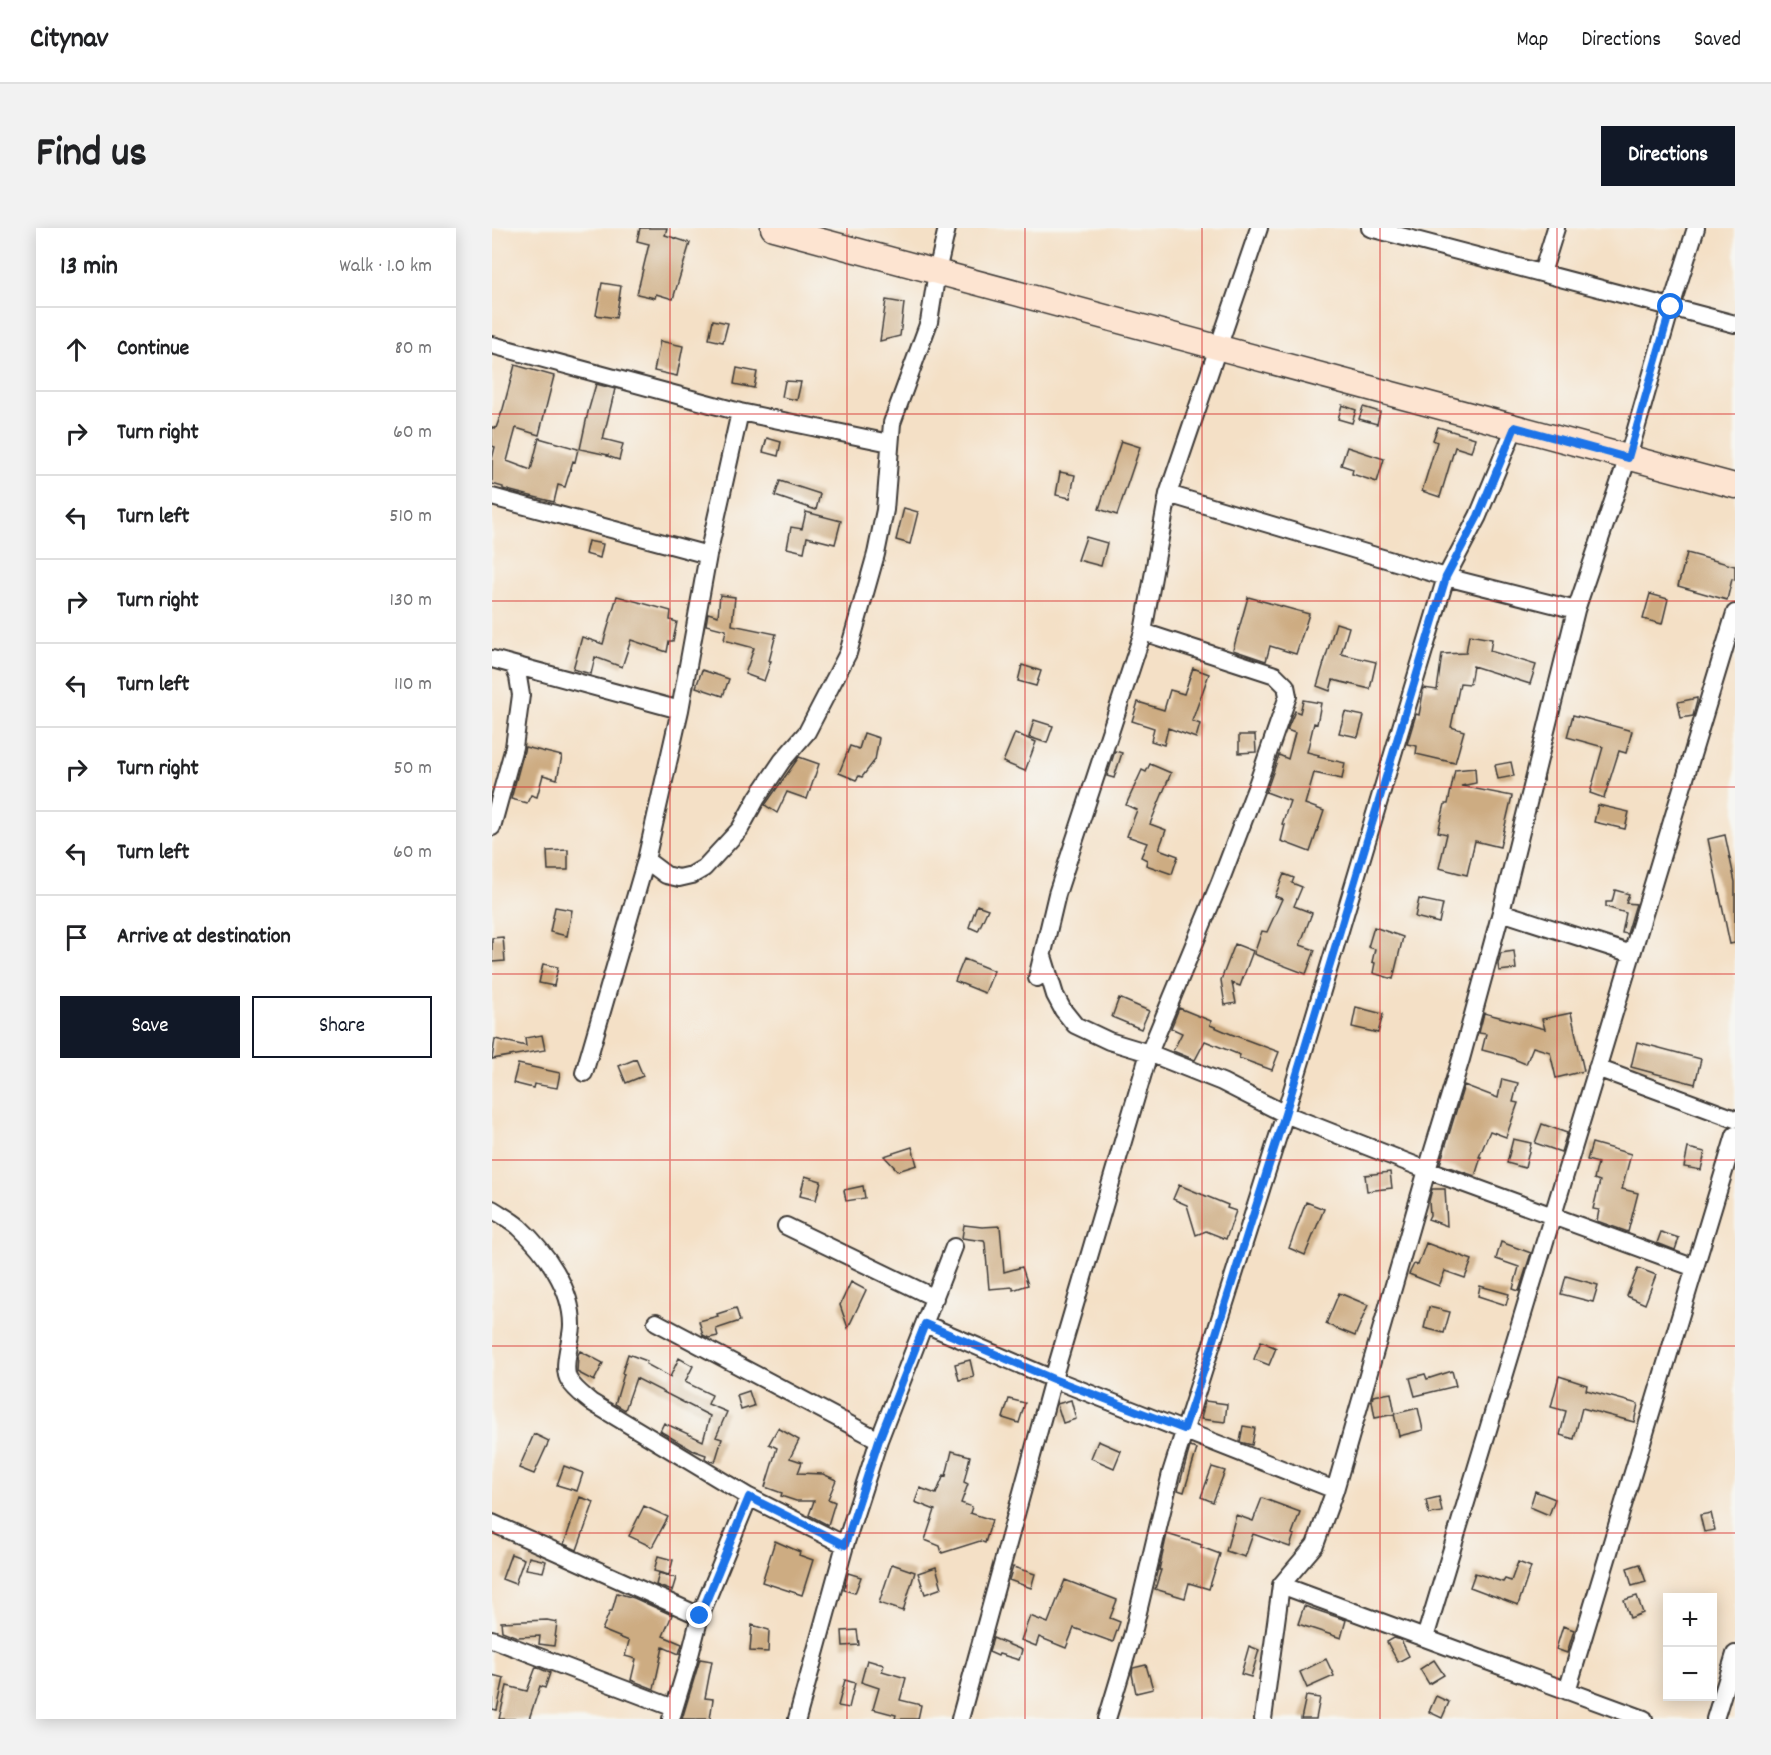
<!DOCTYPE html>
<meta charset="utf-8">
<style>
:root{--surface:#fff;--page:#f2f2f2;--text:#202124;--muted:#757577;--line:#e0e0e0;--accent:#111827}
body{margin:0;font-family:Dekko,sans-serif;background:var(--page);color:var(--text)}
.controls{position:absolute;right:18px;bottom:18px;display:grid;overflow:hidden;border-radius:0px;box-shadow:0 3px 15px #0003}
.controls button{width:54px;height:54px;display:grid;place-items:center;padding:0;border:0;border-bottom:2px solid var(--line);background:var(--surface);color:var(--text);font:30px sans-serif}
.stop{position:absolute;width:18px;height:18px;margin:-14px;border:4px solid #1a73e8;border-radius:50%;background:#fff}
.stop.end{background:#1a73e8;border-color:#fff;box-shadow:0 2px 6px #0008}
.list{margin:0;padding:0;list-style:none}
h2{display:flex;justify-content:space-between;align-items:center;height:78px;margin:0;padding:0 24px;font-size:26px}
h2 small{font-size:20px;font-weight:400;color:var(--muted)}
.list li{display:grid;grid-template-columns:39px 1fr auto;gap:18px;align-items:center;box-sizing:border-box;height:84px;padding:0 24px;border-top:2px solid var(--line)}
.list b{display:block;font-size:22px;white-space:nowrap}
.list em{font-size:20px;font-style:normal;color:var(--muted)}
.actions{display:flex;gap:12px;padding:18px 24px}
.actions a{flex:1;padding:14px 0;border:2px solid var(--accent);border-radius:0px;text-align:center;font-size:21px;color:var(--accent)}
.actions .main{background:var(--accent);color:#fff}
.icon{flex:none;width:33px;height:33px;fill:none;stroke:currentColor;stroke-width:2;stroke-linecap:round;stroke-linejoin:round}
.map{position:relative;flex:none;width:1243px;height:1491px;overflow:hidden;border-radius:0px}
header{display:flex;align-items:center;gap:36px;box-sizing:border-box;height:84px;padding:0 30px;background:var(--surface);border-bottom:2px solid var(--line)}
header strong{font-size:28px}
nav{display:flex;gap:33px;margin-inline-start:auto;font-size:21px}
.intro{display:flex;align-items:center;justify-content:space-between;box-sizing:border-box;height:144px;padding:0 36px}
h1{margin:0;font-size:42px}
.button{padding:15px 27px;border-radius:0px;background:var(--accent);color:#fff;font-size:21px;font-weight:700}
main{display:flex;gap:36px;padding:0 36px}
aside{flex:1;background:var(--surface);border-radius:0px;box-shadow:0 3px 15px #0003}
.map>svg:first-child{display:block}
</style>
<header>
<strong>Citynav</strong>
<nav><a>Map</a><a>Directions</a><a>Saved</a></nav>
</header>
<div class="intro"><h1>Find us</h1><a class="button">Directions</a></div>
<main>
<aside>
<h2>13 min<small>Walk · 1.0 km</small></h2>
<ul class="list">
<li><svg class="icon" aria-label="ahead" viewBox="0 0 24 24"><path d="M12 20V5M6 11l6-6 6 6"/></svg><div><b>Continue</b></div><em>80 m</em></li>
<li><svg class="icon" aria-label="right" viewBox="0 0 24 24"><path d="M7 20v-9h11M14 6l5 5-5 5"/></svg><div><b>Turn right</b></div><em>60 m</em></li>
<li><svg class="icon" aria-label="left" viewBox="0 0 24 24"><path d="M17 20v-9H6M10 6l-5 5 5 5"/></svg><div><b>Turn left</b></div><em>510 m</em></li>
<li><svg class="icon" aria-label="right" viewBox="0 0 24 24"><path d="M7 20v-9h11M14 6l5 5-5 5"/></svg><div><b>Turn right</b></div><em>130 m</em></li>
<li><svg class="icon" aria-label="left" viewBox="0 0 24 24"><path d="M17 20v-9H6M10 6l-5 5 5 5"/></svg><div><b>Turn left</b></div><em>110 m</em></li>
<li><svg class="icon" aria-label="right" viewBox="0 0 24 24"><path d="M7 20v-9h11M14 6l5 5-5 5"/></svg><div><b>Turn right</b></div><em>50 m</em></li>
<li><svg class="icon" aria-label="left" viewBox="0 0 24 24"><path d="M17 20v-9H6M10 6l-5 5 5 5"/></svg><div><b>Turn left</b></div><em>60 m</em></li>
<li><svg class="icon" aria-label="arrive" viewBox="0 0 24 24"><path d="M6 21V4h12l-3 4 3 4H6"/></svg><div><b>Arrive at destination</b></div></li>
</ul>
<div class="actions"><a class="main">Save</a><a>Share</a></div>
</aside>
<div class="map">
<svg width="1243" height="1491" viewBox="0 0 1243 1491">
<rect width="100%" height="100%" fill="#f6f6f2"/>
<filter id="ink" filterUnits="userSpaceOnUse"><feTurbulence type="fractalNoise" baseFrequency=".0167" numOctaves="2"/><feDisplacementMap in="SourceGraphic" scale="12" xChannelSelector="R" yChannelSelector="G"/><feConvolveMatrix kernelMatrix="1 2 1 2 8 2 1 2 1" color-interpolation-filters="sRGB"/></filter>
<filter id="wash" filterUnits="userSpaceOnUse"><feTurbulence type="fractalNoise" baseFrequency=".008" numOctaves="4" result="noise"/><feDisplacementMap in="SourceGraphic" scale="24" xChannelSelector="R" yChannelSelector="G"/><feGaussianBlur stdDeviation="1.35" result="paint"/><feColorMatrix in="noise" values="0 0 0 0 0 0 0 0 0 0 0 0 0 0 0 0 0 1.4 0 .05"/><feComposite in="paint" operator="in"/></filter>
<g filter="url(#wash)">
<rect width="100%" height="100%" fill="#f4e0c6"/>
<g id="blocks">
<path fill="#cdac82" d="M148 0H175L173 7 198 15 181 71 164 66 163 70 145 66 157 16 145 13Z
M110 55 129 58 124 90 104 87Z
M394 72 412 75 408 108 388 113Z
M221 92 236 95 231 114 217 111Z
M168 113 191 118 185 148 162 143Z
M23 137 62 148 47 207 24 200 15 233 39 242 47 210 86 221 83 234 81 233 73 259 66 257 62 274 11 261V259L0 256V231L3 219 0 218V199L4 200 11 181Z
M245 140 265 144 262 160 242 156Z
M293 153 309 154 305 172 290 169Z
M104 156 123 161 111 211 131 216 127 232 115 228 116 227 88 221 96 184Z
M850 177 864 182 860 195 846 191Z
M871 179 888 184 885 196 867 191Z
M946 199 983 210 979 224 963 219 948 269 930 263 945 214 941 212Z
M275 210 289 214 286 228 271 224Z
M629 213 648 219 625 287 607 281Z
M855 219 892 231 885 254 860 246 861 241 849 237Z
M568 244 583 247 578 270 564 267Z
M288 253 328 266 324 282 283 268Z
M412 280 426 284 418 316 404 312Z
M314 284 349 293 343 316 315 309 312 324 295 320 299 299 310 301Z
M594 309 615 315 609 338 586 332Z
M96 313 111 316 108 330 93 326Z
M1195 325 1243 338V352L1240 351 1235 372 1186 358Z
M1158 366 1176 371 1170 396 1151 391Z
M228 367 243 369 240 397 284 406 277 433H279L272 453 253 446 262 420 232 412 234 402 214 397 216 385 226 388Z
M125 368 179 383 178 392 185 394 181 413H177L175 424 139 412 130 439 103 429 99 446 81 441 90 409 111 416Z
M756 369 817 386 804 426 778 418 774 433 741 422Z
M844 395 857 399 849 426 884 434 878 461 841 452 838 463 825 458Z
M977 407 1000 411 998 423 1044 437 1038 456 981 438 978 456 968 455 959 499 972 503 963 535 924 526 925 518 915 516 924 486 927 487 932 460 945 462 950 426 974 425Z
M530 437 549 443 544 458 526 453Z
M701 440 717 446 700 493 708 496 704 510 676 500 672 517 659 513 662 500 640 493 646 474 672 482 678 462 692 466Z
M210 442 237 451 231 468 204 459Z
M1205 470V473L1201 488 1189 490 1186 474Z
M811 472 829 475 825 496 822 495 815 524 827 527 826 529 853 535 850 551 822 545 813 576 832 583 818 624 789 613 793 597 790 596 798 573 774 564 787 527 796 531 803 505 795 502 803 483 808 485Z
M853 484 872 488 866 509 847 505Z
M1081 487 1140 503 1134 525 1127 523 1112 570 1098 565 1111 519 1075 509Z
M542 492 561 498 555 515 537 509Z
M372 505 387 510 383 532 370 549 367 548 364 552 347 545 358 518 367 521Z
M523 505 544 514 533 543 511 534Z
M747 507H763L764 524 747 525Z
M33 519 70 528 65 551 51 547 45 569 39 567 35 575 19 571Z
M623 523 630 525 622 550 615 548Z
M307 529 327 536 315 571 295 564 285 585 273 577Z
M1019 534 1022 548 1006 551 1003 537Z
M658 536 679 545 658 596 674 602 667 621 686 628 680 646 654 637 655 632 649 629 655 615 635 608 645 582 634 577 650 542 654 544Z
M983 540 984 555 969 558 1020 568 1008 619 983 613 975 647 947 640 955 606 946 604 953 576H956L963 542Z
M1106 577 1137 584 1133 601 1102 594Z
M1233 607 1243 654V715L1238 716 1216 611Z
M76 622V642H56L55 623Z
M792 646 802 650 800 655 810 659 802 678 820 685 808 717 823 722 814 746 762 726 770 703 775 704 790 671 783 668Z
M1123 662 1137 666 1134 675 1144 676 1135 706 1130 705 1134 685 1114 679V674H1120Z
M927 671 951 676 947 695 923 689Z
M485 677 496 681 486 703 477 699Z
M63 679 80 682 75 708 58 704Z
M882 699 911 709 901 751 881 745 883 735 880 734 883 721 876 719Z
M11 709 13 733 0 734V710Z
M743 716 761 723 748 758 740 755 744 775 733 777 729 752Z
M1022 723 1024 741 1007 743 1006 736 1009 725Z
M472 731 502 743 493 765 463 753Z
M51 736 66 739 62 758 47 755Z
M627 770 657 783 649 801 620 789Z
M864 779 891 786 886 805 860 799Z
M687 780 719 793 718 797 739 806 787 824 780 842 747 830 748 827 713 813 703 832 681 823 690 805 679 800Z
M992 785 1053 801 1050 791 1079 785 1092 843 1064 850 1058 824 1041 819 1034 836 1017 829 990 822 994 806 987 805Z
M50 807 53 822 0 831 3 811 34 818 33 810Z
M1145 814 1209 831 1203 856 1139 839Z
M144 831 151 848 134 855 127 838Z
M26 836 68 845 65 860 42 856 41 860 21 855Z
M1010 851 1026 855 1021 874 1026 875 1014 909 998 903 987 929H989L983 948 948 936 972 857 1006 870Z
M1050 896 1075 905 1069 924 1043 915Z
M1021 911 1039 915 1033 940 1015 935Z
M1100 915 1139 926 1130 961 1146 965 1136 1004 1105 993 1107 982 1101 981 1108 953 1102 951 1106 935 1095 932Z
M420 919 425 937 406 943 392 928Z
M1196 920 1213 924 1209 942 1192 939Z
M898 944 900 960 875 963 873 947Z
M313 948 329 953 324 972 308 968Z
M687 957 736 977 735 980 744 983 734 1011 714 1003 704 1007 695 977 681 971Z
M371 958 373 970 354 973 352 962Z
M940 961H953L955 998 936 991 938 987 937 973Z
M814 974 832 981 813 1027 797 1020Z
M472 997 490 999 508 998 512 1044 530 1039 536 1057 521 1062V1059L497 1061 493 1015 492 1013 470 1010Z
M1169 1004 1187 1010 1183 1022 1165 1015Z
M1009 1014 1039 1025 1027 1063 1021 1061 1027 1039 1004 1031Z
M934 1015 980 1032 973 1050 953 1043 947 1058 917 1046 922 1036 926 1037Z
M1146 1040 1164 1047 1153 1076 1135 1068Z
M1074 1048 1106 1057 1101 1074 1069 1066Z
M359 1054 374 1062 356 1100 348 1077Z
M988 1058 1017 1066 1014 1077 986 1068Z
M847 1065 876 1077 863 1108 834 1096Z
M937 1079 958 1084 952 1105 932 1100Z
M244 1080 248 1093 224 1101 226 1108 217 1110 211 1107 207 1093 226 1088 225 1086Z
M769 1113 784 1120 777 1137 762 1131Z
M88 1123 111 1135 102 1153 85 1144 86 1127Z
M136 1126 155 1133 154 1136 178 1149 187 1130 201 1138 193 1154 220 1167 216 1176 235 1184 224 1209 230 1211 223 1234 215 1232 213 1230 214 1227 200 1222 168 1203 172 1195 211 1213 218 1188 144 1150 133 1182 123 1176 132 1146 130 1145Z
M478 1132 482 1149 467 1152 463 1136Z
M960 1143 964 1158 923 1168 918 1150 933 1146 935 1151Z
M1067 1148 1095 1157 1094 1162 1146 1176 1142 1194 1090 1180 1082 1211 1068 1207 1074 1183 1059 1179Z
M257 1163 262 1178 249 1182 245 1167Z
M899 1165 903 1186 883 1190 880 1173 881 1168Z
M517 1171 533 1175 527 1195 511 1190Z
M579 1172 584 1191 571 1195 565 1176Z
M713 1173 735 1176 733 1194 709 1191Z
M926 1180 931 1202 907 1208 902 1186Z
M751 1198 763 1200 760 1217 748 1214Z
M286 1200 307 1212 298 1230 310 1234 306 1245 331 1246 344 1252 336 1271 343 1274 336 1297 317 1287 322 1273H304L289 1268 290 1265 273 1259 285 1220 277 1216Z
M42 1206 57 1213 42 1246 27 1240Z
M606 1213 629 1223 622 1240 599 1230Z
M698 1219 705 1221 692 1264 686 1262Z
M460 1223 478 1228 472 1254 476 1256 469 1275 480 1279 478 1285 500 1292 493 1315 488 1313 450 1325 448 1318 433 1312 443 1282 423 1274 428 1260 444 1266 452 1247 454 1248Z
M72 1238 91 1245 85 1263 65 1257Z
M720 1239 733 1243 721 1274 709 1269Z
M1043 1263 1063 1271 1057 1287 1038 1279Z
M88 1269 102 1274 85 1322 72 1316Z
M947 1269 950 1284 937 1286 934 1272Z
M770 1270 808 1284 800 1306 802 1307 798 1319 761 1306 753 1329 734 1323 744 1287 761 1293Z
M152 1278 176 1289 160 1319 137 1308Z
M1219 1285 1223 1302 1212 1304 1208 1287Z
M675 1306 710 1317 709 1319 728 1326 717 1361 697 1355 693 1370 663 1361 669 1342H667Z
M283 1313 308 1324 307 1327 321 1332 310 1367 270 1354Z
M19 1326 32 1331 23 1356 10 1351Z
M166 1328 181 1332 177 1347 162 1343Z
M37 1329 54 1333 51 1344 34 1341Z
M1026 1334 1039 1339 1026 1377 978 1359 983 1345 1011 1354 1013 1351 1019 1353Z
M400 1336 423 1344 411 1383 387 1375Z
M1148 1336 1154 1354 1140 1358 1135 1340Z
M444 1339 450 1360 433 1366 426 1345Z
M521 1339 543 1346 539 1360 517 1352Z
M167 1345 184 1350 180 1363 164 1357Z
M356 1345 369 1349 363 1365 352 1362Z
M573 1352 625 1372 618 1390 628 1394 621 1414 582 1400 574 1420 547 1409 544 1418 529 1412 538 1388 556 1395Z
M125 1365 142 1370 180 1387 171 1408 190 1416 187 1426 171 1419 162 1461 139 1452 144 1431 133 1428 137 1413 110 1402 118 1383H120Z
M1145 1368 1151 1385 1138 1390 1132 1372Z
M812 1378 854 1392 849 1410 806 1396Z
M55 1392 65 1394 62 1418 47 1416 48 1408 25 1409 10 1403 9 1394Z
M260 1397 277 1402 276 1424 258 1423Z
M1071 1398 1082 1402 1075 1425 1064 1421Z
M365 1402 367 1417 351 1418 350 1403Z
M501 1410 530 1422 527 1432 507 1426 506 1428 497 1424Z
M902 1410 909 1412 917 1428 906 1434 895 1414Z
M757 1418 767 1422 759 1449 749 1446Z
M208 1431 220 1433 213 1470 221 1471 218 1491H190Z
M834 1431 842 1448 815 1460 808 1444Z
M375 1432 392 1437 390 1443 414 1450 408 1472 429 1477 426 1491H403L404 1487 381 1481 387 1460 369 1454Z
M942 1432 952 1447 937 1456 928 1441Z
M654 1437 661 1461 644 1465 640 1446 641 1440Z
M44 1439 58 1445 53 1460 48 1458 37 1491H7L15 1458 35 1463Z
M0 1447 12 1450 5 1482 0 1481Z
M353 1452 363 1455 357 1480 346 1478Z
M814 1468 828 1470 824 1491H809Z
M944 1468 957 1474 950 1490 937 1484Z"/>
</g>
</g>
<g filter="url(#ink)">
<use href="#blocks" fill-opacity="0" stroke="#3c3936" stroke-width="1.5"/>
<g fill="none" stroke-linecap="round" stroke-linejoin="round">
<defs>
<path id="street" d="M878 0 1243 96
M1050 45 1064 0
M0 117 248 184 398 215
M676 266 954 349 1084 382
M0 269 216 327
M0 431 188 482
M0 599 22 519 29 467 26 449 21 437
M154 632 174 647 187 650 200 647 212 640 248 601 265 570 290 533 315 504 356 425 384 326 393 282 400 195 437 94 445 44 455 0
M1009 684 1140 726
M551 728 563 767 571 782 583 797 617 813 657 825 730 854 793 886 935 942 1203 1040
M545 750 565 666 651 404 676 266 767 0
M1105 840 1243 891
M92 845 154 632 188 482 216 327 248 184
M0 981C9 987 19 992 27 999 53 1023 80 1060 80 1097 80 1112 69 1139 77 1152 82 1161 92 1168 99 1174L257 1269 353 1317
M294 998 443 1070
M164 1094 387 1212
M433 1096 561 1151 843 1262
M0 1295 208 1388
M789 1357 1152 1491
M933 1410 1243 385
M0 1411 182 1480
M1075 1463 1243 907
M179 1491 196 1435 208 1388 257 1269
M305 1491 353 1317 387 1212 462 1019
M468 1491 561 1151 657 825 728 654 764 560 796 468 794 458 783 447 651 404
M615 1491 641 1405 679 1245 793 886 954 349 986 288 1023 199
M771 1491 789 1357 823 1317 843 1262 935 942 969 831 1009 684 1084 382 1136 229 1179 79 1204 0
M1223 1491 1243 1426"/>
<path id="secondary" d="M281 0 1243 258"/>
</defs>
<use href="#street" stroke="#3c3936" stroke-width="20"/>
<use href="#secondary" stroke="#3c3936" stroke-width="27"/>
<use href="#street" stroke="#fff" stroke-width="16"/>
<use href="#secondary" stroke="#fde4d1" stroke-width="24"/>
</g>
</g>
<g fill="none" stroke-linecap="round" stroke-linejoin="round" filter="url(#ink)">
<path stroke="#1a73e8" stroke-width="8" d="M208 1388 257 1269 353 1317 387 1212 433 1096 561 1151 692 1201 722 1112 793 886 954 349 986 288 1023 199 1136 230 1179 79"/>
</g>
<path fill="none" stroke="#d62828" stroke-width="1.5" stroke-opacity="0.55" d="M178 0V1491M355 0V1491M533 0V1491M710 0V1491M888 0V1491M1065 0V1491M0 186H1243M0 373H1243M0 559H1243M0 746H1243M0 932H1243M0 1118H1243M0 1305H1243"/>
</svg>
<div class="controls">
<button>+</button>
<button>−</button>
</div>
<div class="stop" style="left:1179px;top:79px"></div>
<div class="stop end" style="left:208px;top:1388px"></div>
</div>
</main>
